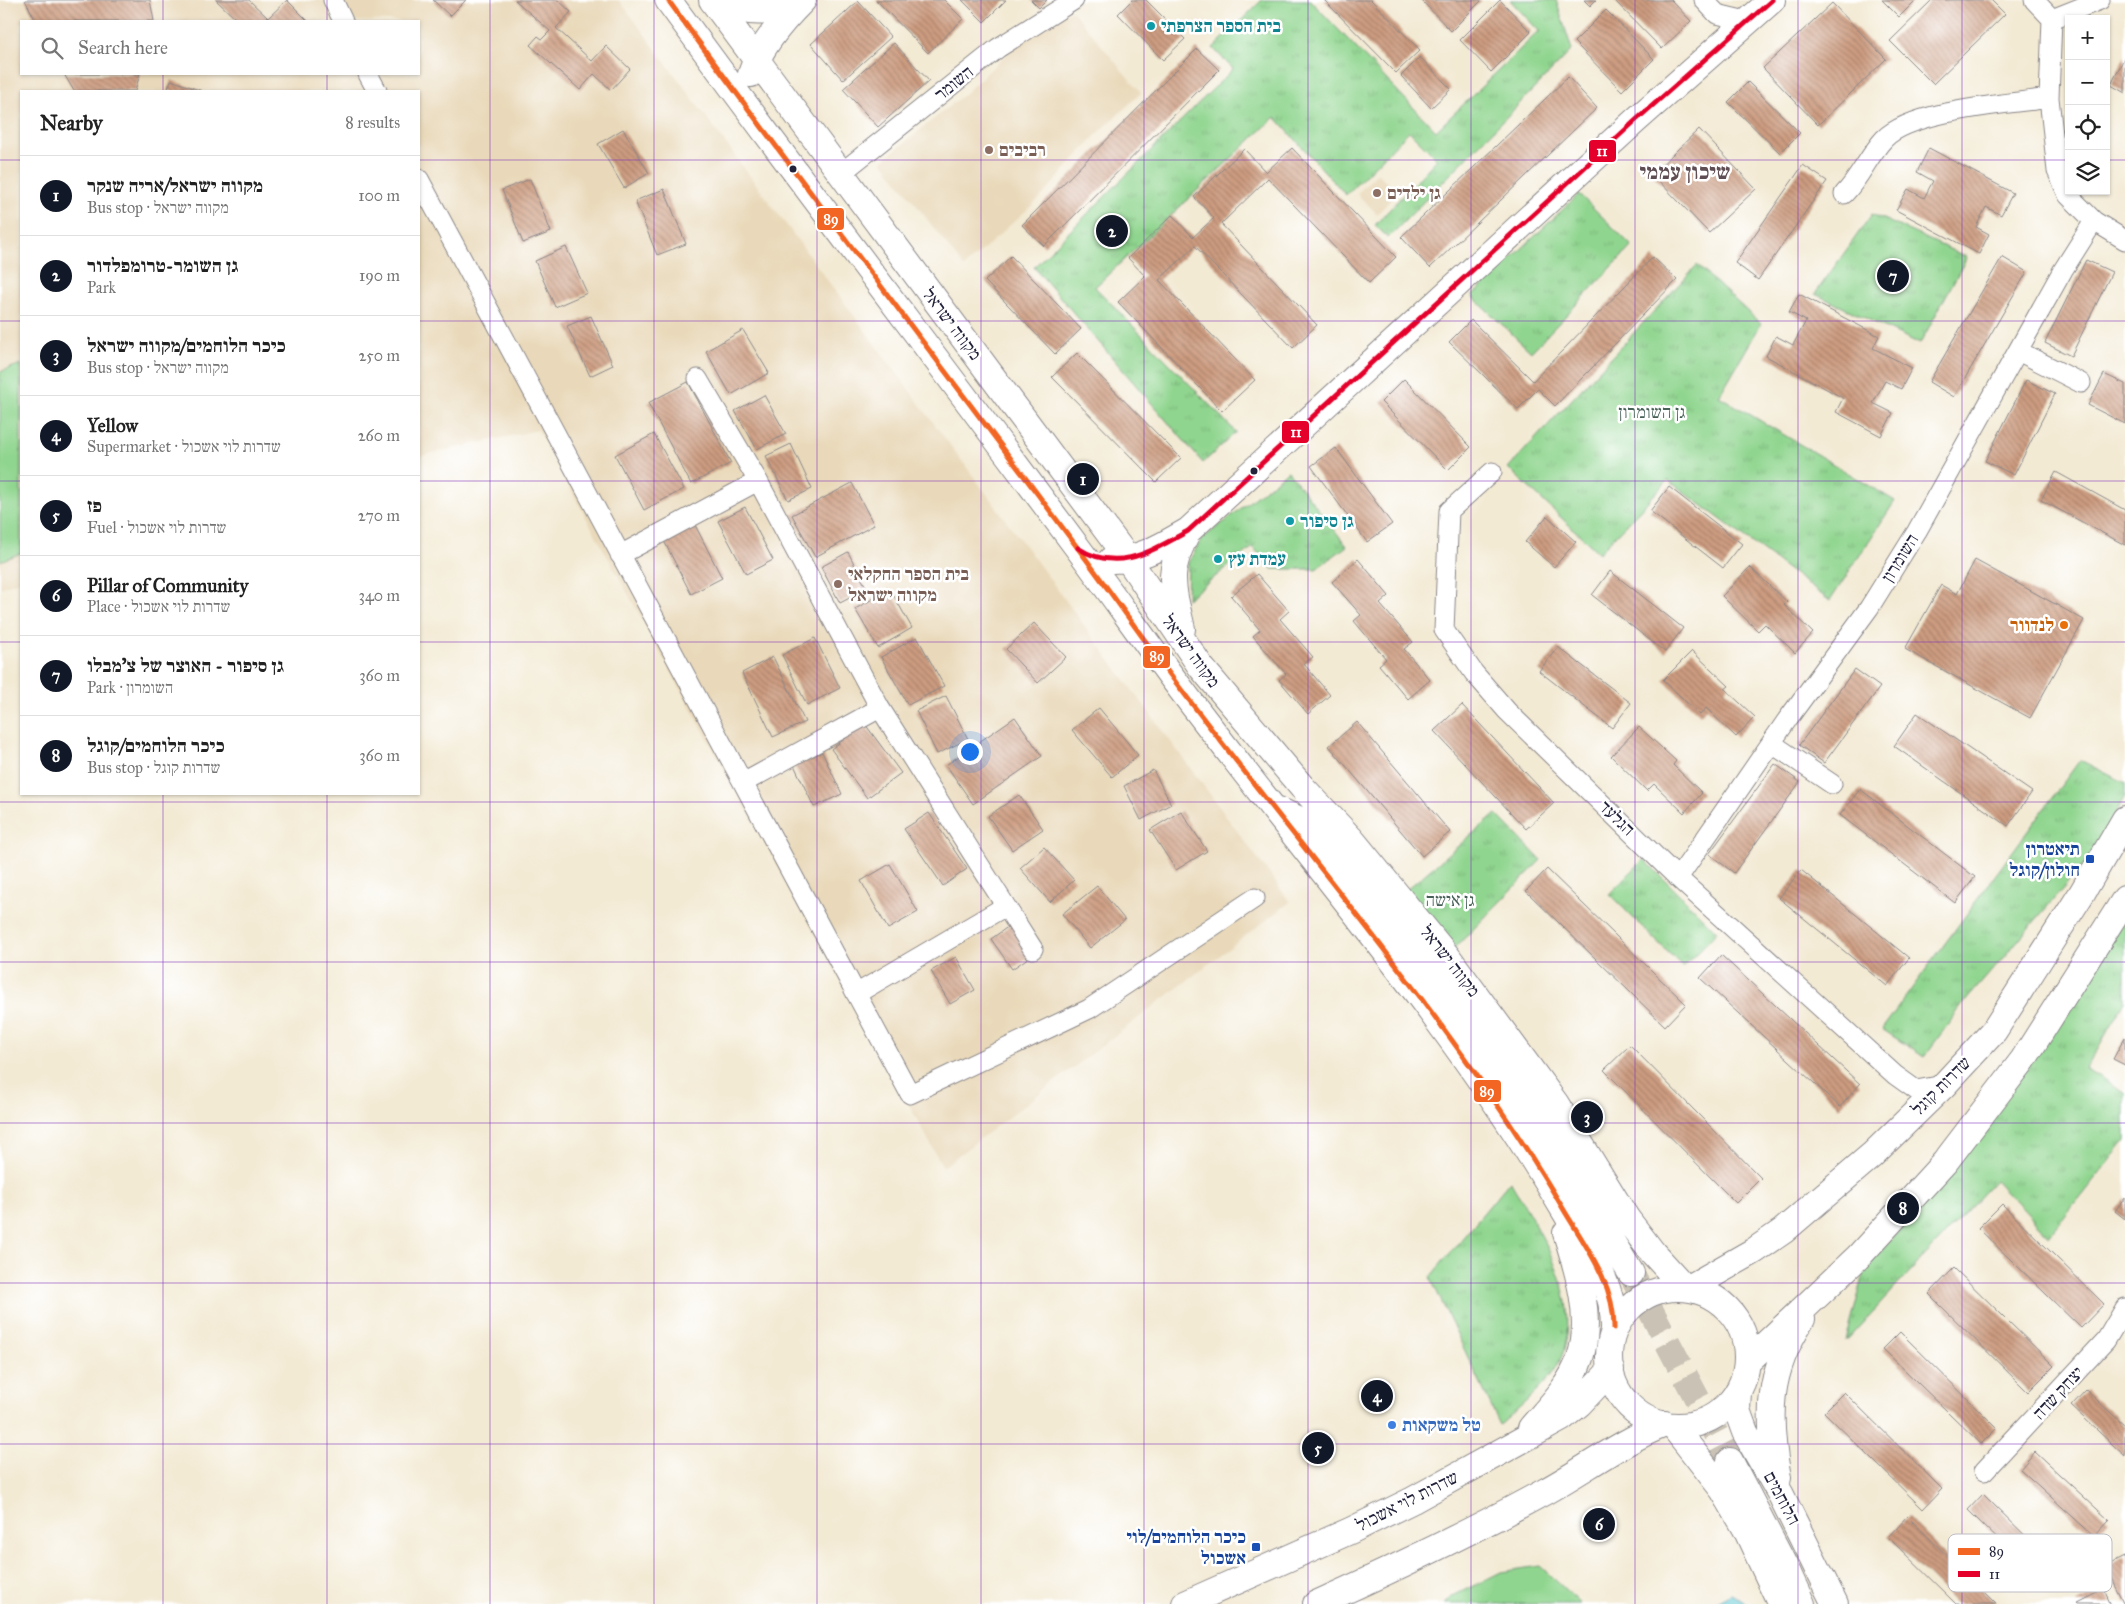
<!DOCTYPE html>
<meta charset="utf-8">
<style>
:root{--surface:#fff;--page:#f6f6f6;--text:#222;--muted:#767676;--line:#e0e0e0;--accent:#111827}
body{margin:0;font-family:"IM FELL Great Primer","Frank Ruhl Libre",serif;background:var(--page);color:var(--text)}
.controls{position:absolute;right:15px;top:15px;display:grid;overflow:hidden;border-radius:0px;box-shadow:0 1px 4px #0004}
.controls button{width:45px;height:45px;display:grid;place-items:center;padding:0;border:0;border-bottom:1px solid var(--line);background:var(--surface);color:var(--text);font:25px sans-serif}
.you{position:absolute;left:969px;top:751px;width:18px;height:18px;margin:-12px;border:4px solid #fff;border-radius:50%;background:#1a73e8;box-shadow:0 0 0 8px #1a73e833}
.badge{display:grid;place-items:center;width:32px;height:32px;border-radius:50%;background:var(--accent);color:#fff;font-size:16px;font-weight:700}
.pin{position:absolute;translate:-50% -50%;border:2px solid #fff;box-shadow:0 1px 5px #0006}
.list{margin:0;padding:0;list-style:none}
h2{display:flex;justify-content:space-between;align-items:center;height:65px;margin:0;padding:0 20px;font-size:21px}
h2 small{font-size:16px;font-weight:400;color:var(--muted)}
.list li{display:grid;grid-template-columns:32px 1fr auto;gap:15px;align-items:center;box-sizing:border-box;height:80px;padding:0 20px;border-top:1px solid var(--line)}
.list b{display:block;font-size:19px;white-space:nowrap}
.list p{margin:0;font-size:16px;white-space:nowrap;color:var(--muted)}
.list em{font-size:16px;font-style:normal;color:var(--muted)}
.icon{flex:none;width:28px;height:28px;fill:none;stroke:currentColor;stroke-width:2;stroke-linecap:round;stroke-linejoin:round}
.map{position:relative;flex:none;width:2125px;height:1604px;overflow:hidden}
.search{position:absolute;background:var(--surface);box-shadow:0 1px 4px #0004;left:20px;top:20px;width:400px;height:55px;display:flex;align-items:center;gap:12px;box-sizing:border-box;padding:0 18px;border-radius:0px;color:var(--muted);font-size:19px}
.panel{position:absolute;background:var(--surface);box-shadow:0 1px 4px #0004;left:20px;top:90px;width:400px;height:705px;border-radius:0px}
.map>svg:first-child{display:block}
</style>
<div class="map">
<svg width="2125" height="1604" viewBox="0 0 2125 1604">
<defs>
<pattern id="park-tufts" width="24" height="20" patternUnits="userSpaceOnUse" patternTransform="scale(1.25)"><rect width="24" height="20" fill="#90d58f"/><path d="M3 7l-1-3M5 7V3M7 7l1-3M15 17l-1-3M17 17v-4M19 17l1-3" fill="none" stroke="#7cb77c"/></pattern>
<pattern id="building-back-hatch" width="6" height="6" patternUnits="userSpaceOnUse" patternTransform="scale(1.25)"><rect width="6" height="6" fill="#cd9c80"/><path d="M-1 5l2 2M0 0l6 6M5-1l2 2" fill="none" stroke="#a67f6a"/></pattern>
</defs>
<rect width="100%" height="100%" fill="#fff"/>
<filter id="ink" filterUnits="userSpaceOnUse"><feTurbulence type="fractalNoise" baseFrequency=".02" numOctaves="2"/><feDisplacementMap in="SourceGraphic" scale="10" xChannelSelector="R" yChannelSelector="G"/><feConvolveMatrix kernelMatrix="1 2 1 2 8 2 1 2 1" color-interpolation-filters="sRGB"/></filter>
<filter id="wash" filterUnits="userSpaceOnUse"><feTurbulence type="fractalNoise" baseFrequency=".0096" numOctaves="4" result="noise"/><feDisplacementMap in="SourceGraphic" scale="20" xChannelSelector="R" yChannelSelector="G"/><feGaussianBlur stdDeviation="1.12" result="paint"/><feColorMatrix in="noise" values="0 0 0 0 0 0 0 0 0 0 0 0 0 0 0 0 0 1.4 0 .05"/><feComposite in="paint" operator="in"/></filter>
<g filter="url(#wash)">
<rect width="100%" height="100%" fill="#f3ead4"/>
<path fill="#e9d9ba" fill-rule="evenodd" d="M0 0H619L1290 902 943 1167 538 430 419 456V91H21V580L0 588ZM21 21H419V74H21Z
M1072 10 1141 93 1093 138 1040 198 964 267 882 161 962 96 1016 46Z
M1377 173 1398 192 1377 214 1357 194Z"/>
<path fill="#90d58f" stroke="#597c65" d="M21 364V553L0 561V372Z
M1540 1566 1581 1604H1445L1453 1596 1501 1572Z"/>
<path fill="url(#park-tufts)" stroke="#597c65" d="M1262 0H1310L1436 131 1539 31 1510 0H1556L1572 50 1388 238 1375 225 1437 159 1409 131 1346 195 1275 117 1095 287 1236 432 1203 463 1034 267 1233 69 1213 48Z
M1579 194 1632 246 1531 352 1472 296Z
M1872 214 1967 257 1920 344 1815 294Z
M1697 265 1761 324 1719 396 1895 501 1830 601 1668 480 1599 553 1508 468Z
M1288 471 1347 546 1316 569H1272L1253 547 1187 599 1188 563 1201 540Z
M2080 760 2125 783V796L2093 854 1963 1004 1924 1057 1882 1029Z
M1496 814 1541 860 1447 956 1399 896Z
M1644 859 1717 932 1683 967 1609 894Z
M2125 919V1001L2086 1069 2125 1092V1141L2049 1236 1995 1180 1846 1341 1865 1270 1944 1175Z
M1510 1181C1540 1232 1591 1308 1556 1368 1545 1387 1516 1410 1500 1425L1430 1277Z"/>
<path fill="#5ecad5" stroke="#407688" d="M1731 1594 1744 1600 1747 1604H1716L1718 1601Z"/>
<g id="blocks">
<path fill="url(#building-back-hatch)" d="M25 0H150L154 21H36Z
M216 0H249L268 18 287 0 308 21H238Z
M433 0H466L450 16Z
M515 0H558L571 12 556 28 592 61 606 46 630 69 611 90 594 74 580 90 530 45 538 36 542 39 550 31Z
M876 0H944L963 19 928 53Z
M962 0H1006L984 22Z
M1031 0H1047L1039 8Z
M1132 0H1146L1185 39 1163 60 1118 14Z
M1324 0H1371L1420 50 1396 73Z
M1421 0H1482L1451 31Z
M1500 0 1531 32 1491 72 1460 40Z
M1584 0H1596L1590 6Z
M1614 0H1671L1691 21 1662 49Z
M1882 0H1916L1899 17Z
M1932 0H1991L2005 14 1933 84 1890 41Z
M858 1 891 37 843 80 811 44Z
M1832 3 1886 59 1818 125 1763 68Z
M1606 10 1654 59 1622 91 1574 42Z
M894 43 929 81 878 127 843 89Z
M1197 49 1219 70 1044 246 1022 225Z
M2125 56V93L2111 85Z
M1420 57 1451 89 1431 108 1401 76Z
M64 74H140L135 91H74Z
M1568 77 1597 108 1430 268 1401 237Z
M171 80 202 91H167Z
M1748 82 1800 133 1780 153 1728 102Z
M623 129 649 173 624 188 598 144Z
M1699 129 1756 189 1709 233 1652 174Z
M1292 148 1396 257 1369 283 1268 178 1221 224 1317 325 1293 348 1195 246 1159 280 1255 380 1222 411 1118 302 1145 276 1128 258 1172 215 1193 237 1214 218 1194 197 1244 149 1266 172Z
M1929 148 2013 193 2001 215 1986 207 1976 227 1989 234 1979 254 1896 210 1908 189 1924 198 1933 181 1917 172Z
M1803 165 1827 181 1758 280 1735 263Z
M530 179 551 232 523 243 502 190Z
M664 189 686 244 657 255 635 201Z
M566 247 587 293 555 307 535 261Z
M1011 256 1081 329 1055 354 985 281Z
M1653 257 1677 280 1555 406 1538 389 1518 409 1449 342 1471 320 1533 381Z
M2002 257 2027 272 1954 397 1929 382Z
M2086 260 2112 272 2071 356 2045 343Z
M1799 294 1879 336 1873 348 1912 368 1901 389 1885 381 1873 403 1893 413 1881 436 1836 412 1843 398 1766 356 1776 336 1793 345 1806 321 1789 312Z
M591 316 613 365 590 376 567 326Z
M743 330 769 373 731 395 706 351Z
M1077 353 1181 458 1156 482 1052 377Z
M2104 374 2125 384V424L2088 405Z
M1404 379 1471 447 1448 470 1381 402Z
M2026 380 2055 394 2014 475 1985 461Z
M688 382 731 463 691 484 648 403Z
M764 395 786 434 757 449 735 411Z
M654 434 684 489 644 510 615 455Z
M791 444 812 489 788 500 766 456Z
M1336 448 1392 524 1367 542 1311 466Z
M2056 472 2125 510V545L2041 500Z
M852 483 874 525 815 557 792 515Z
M1669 487 1742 544 1723 568 1650 511Z
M745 507 773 560 746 574 718 521Z
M1547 516 1576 542 1554 567 1525 542Z
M694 523 722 578 691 594 663 539Z
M848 552 867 589 840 603 821 567Z
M1358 559 1389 596 1380 604 1413 642 1404 649 1430 680 1408 699 1379 665 1386 659 1354 621 1361 615 1332 582Z
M1975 560 2084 620 2030 718 1905 649 1941 585 1957 594Z
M1750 567 1787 602 1784 605 1813 633 1795 653 1765 624 1758 631 1722 596Z
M1610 571 1683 628 1665 652 1592 595Z
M1257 574 1289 611 1280 619 1313 657 1304 664 1330 695 1308 714 1279 680 1286 674 1253 636 1260 630 1231 596Z
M890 589 912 628 878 648 855 609Z
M1034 623 1066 657 1038 683 1006 649Z
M917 637 944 686 908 705 881 657Z
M815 638 840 688 807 705 782 655Z
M1558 647 1631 703 1612 728 1539 671Z
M1692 651 1729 686 1725 689 1755 717 1736 737 1706 708 1700 715 1663 680Z
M773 657 805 722 773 737 742 673Z
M1855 669 1880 687 1824 763 1799 745Z
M946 696 968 739 937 754 916 711Z
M1462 705 1554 803 1526 829 1434 731Z
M1099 708 1138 755 1112 777 1072 730Z
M1917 713 2032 792 2008 826 1894 746Z
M1015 717 1042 756 973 804 946 765Z
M1357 722 1450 832 1422 856 1329 746Z
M865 724 901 773 867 798 831 749Z
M1639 727 1676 761 1673 765 1702 793 1684 813 1654 784 1647 791 1611 756Z
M822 752 842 794 814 807 794 765Z
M1775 764 1800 782 1734 873 1709 854Z
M1153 770 1171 804 1141 820 1124 786Z
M1860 789 1975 877 1955 903 1840 815Z
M1019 795 1043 829 1012 850 988 816Z
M1181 811 1207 851 1176 870 1150 830Z
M929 813 967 869 943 886 904 829Z
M1044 847 1074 880 1050 902 1020 868Z
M890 864 918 912 888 929 861 881Z
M1547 869 1686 1004 1665 1026 1526 891Z
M1801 870 1909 958 1887 986 1779 898Z
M1097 886 1125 920 1090 948 1062 914Z
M1013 923 1035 953 1012 969 991 939Z
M1721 955 1860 1084 1840 1107 1700 978Z
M956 957 975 990 950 1004 931 971Z
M2125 1037V1065L2113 1059Z
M1630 1045 1761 1178 1736 1203 1604 1070Z
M2125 1198V1219L2115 1211Z
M2002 1204 2104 1304 2081 1328 1978 1228Z
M1954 1268 2054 1366 2028 1392 1929 1294Z
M1900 1332 1997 1428 1981 1444 1883 1349Z
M2086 1390 2125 1426V1456L2071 1406Z
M1844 1392 1942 1489 1923 1509 1824 1412Z
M2035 1452 2109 1520 2094 1536 2020 1469Z
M1983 1494 2055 1565 2040 1581 1968 1510Z
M1907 1516 1996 1604H1956L1888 1537Z
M2125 1556V1604H2124L2105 1566Z
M2104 1589 2111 1604H2077L2076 1603Z"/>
</g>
</g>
<g filter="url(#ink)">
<use href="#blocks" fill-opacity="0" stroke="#8a8688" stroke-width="1"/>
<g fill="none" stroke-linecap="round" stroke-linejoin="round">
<path stroke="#c9c2b5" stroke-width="26" stroke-dasharray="26 13" stroke-linecap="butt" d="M1631 1273 1730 1461"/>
<defs>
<path id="street" d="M333 0 343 21
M1704 0 1717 14 1746 21
M2034 0 2052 19
M2052 19 2049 98 2057 171 2068 195 2094 221 2125 240
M2052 19 2100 0
M368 74 377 91
M840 174 998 48 1074 0
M419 179 910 1094 1089 1009 1255 898
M1844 194C1860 178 1869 155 1884 139 1912 110 2009 104 2049 98
M2018 351 2081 383
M698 379 758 481 880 708 1033 949
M1492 472 1449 511 1444 630 1474 673 1507 711 1678 878 1895 1075 1916 1090 1944 1085
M620 555 758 481
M1771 743 1832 784
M743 783 880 708
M1678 878 1787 720 1869 608 1917 531 2063 270 2094 221
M856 994 1004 907
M1984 1471 2106 1340 2125 1308"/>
<path id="secondary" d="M668 0C802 184 941 364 1077 547 1110 591 1141 636 1174 680 1305 855 1453 1021 1564 1210 1586 1247 1615 1284 1614 1329
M712 0 1128 559 1201 667 1302 787 1352 840 1447 956 1556 1104 1627 1219 1653 1253 1685 1288
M720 0C747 17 772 13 801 2
M751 74C760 46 782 21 803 0
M1111 560C1139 561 1165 544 1188 531L1635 121 1772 0
M1182 629C1172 585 1166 572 1188 531
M1276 809 1309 824 1404 939 1497 1065 1545 1133 1631 1273
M1689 1288 1754 1251 1783 1231 1872 1155 1944 1085 1994 1031 2082 893 2125 819
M1609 1357a69 69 0 1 1 138 0a69 69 0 1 1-138 0Z
M1747 1362 1858 1257 1945 1162 2023 1060 2125 899
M1738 1391 1737 1410 1745 1432 1781 1495 1835 1604
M1673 1426 1723 1490 1746 1529 1781 1604
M1531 1428C1549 1407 1571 1385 1580 1358 1593 1318 1578 1271 1566 1233
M1730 1461 1785 1567 1802 1604
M1778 1478C1767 1417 1767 1372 1802 1319
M1185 1604 1352 1530 1413 1500 1562 1418 1579 1404 1611 1370
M1316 1604C1394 1569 1471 1532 1546 1491 1586 1469 1622 1441 1665 1424"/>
</defs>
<use href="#street" stroke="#8a8688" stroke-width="21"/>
<use href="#secondary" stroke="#8a8688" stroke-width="28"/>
<use href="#street" stroke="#fff" stroke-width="19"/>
<use href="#secondary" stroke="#fff" stroke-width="26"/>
<defs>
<path id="bus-1" d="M668 0C802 184 941 364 1077 547 1110 591 1141 636 1174 680 1305 855 1453 1021 1564 1210 1586 1247 1615 1284 1614 1329"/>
<path id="bus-2" d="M1078 548C1118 574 1153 550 1188 531L1635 121 1772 0"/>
</defs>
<use href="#bus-1" stroke="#fff" stroke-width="9"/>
<use href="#bus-2" stroke="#fff" stroke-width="9"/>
<use href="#bus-1" stroke="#f26522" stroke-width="5"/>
<use href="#bus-2" stroke="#e4002b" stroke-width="5"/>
</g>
</g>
<path fill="none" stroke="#7b2cbf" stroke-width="1" stroke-opacity="0.55" d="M163 0V21M327 0V21M490 0V1604M654 0V1604M817 0V1604M981 0V1604M1144 0V1604M1308 0V1604M1471 0V1604M1635 0V1604M1798 0V1604M1962 0V1604M163 74V91M327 74V91M0 160H21M419 160H2069M2106 160H2125M0 321H21M419 321H2125M0 481H21M419 481H2125M0 642H21M419 642H2125M163 794V1604M327 794V1604M0 802H2125M0 962H2125M0 1123H2125M0 1283H2125M0 1444H2125"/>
<g fill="#0f9aa8" stroke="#fff" stroke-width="2">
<circle cx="1151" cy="26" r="5"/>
<circle cx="1290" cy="521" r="5"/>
<circle cx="1218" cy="559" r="5"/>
</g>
<g fill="#8d6e63" stroke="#fff" stroke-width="2">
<circle cx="989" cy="150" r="5"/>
<circle cx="1377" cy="193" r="5"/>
<circle cx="838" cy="584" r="5"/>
</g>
<g fill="#22223b" stroke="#fff" stroke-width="2">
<circle cx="793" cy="169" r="4.5"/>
<circle cx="1254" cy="471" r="4.5"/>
</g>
<circle fill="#e8710a" stroke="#fff" stroke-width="2" cx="2064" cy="625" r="5"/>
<g fill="#1a4fb4" stroke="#fff" stroke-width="2">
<rect x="2085" y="854" width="10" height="10" rx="2.5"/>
<rect x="1251" y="1542" width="10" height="10" rx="2.5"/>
</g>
<circle fill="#3f7fe0" stroke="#fff" stroke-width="2" cx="1392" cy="1425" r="5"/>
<g text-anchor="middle" stroke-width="5" stroke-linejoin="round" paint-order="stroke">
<g font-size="18" font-weight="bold" fill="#0d838f" stroke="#fff" text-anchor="start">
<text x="1161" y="32">בית הספר הצרפתי</text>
<text x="1300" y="527">גן סיפור</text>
<text x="1228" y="565">עמדת עץ</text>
</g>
<g font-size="18" fill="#22223b" stroke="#fff">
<text transform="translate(954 83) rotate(-39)" y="6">השומר</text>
<text transform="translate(952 324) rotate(53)" y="6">מקווה ישראל</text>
<text transform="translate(1900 558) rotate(-58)" y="6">השומרון</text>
<text transform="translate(1191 651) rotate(54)" y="6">מקווה ישראל</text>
<text transform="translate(1617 818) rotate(44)" y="6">הגלעד</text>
<text transform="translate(1450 961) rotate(52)" y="6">מקווה ישראל</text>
<text transform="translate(1941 1086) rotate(-45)" y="6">שדרות קוגל</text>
<text transform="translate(2058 1393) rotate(-47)" y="6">יצחק שדה</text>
<text transform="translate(1782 1498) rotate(62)" y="6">הלוחמים</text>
<text transform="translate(1407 1501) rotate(-27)" y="6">שדרות לוי אשכול</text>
</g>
<g font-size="18" font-weight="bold" fill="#785e54" stroke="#fff" text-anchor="start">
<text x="999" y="156">רביבים</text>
<text x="1387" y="199">גן ילדים</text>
<text x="848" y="580">בית הספר החקלאי<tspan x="848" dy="21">מקווה ישראל</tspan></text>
</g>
<g font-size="18" fill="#486158" stroke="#fff">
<text x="1652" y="418">גן השומרון</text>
<text x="1450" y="906">גן אישה</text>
</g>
<g font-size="18" font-weight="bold" fill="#c56008" stroke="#fff" text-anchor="end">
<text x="2054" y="631">לנדוור</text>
</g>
<g font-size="18" font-weight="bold" fill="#164399" stroke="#fff" text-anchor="end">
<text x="2080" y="855">תיאטרון<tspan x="2080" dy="21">חולון/קוגל</tspan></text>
<text x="1246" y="1543">כיכר הלוחמים/לוי<tspan x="1246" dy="21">אשכול</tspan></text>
</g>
<g font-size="18" font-weight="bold" fill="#366cbe" stroke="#fff" text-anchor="start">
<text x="1402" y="1431">טל משקאות</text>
</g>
<g font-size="22" font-weight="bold" fill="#5e4d53" stroke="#fff">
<text x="1685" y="179">שיכון עממי</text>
</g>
</g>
<rect x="1948" y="1534" width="164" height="58" rx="8" fill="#fff" stroke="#bdbdc4" stroke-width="1"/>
<rect x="1958" y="1548" width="22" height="7" fill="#f26522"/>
<rect x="1958" y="1571" width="22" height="6" fill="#e4002b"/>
<g font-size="14" fill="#22223b">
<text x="1989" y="1556">89</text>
<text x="1989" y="1579">11</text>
</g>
<g stroke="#fff" stroke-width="2">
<rect x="1588" y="139" width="29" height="24" rx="5" fill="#e4002b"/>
<rect x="816" y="207" width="29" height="24" rx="5" fill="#f26522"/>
<rect x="1281" y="420" width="29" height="24" rx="5" fill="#e4002b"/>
<rect x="1142" y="645" width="29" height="24" rx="5" fill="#f26522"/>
<rect x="1473" y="1079" width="29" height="24" rx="5" fill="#f26522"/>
</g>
<g font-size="14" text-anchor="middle" font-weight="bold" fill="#fff">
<text x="1602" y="156">11</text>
<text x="831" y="224">89</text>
<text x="1296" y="437">11</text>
<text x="1157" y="661">89</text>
<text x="1487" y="1096">89</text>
</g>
</svg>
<div class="controls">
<button>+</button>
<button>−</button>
<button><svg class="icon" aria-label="locate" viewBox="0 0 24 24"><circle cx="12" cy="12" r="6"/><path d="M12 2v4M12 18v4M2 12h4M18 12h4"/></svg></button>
<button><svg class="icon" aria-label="layers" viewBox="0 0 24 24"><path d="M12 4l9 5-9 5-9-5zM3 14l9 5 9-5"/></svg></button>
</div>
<div class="you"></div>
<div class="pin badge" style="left:1083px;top:479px">1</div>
<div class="pin badge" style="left:1112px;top:231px">2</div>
<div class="pin badge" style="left:1587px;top:1117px">3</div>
<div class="pin badge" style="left:1377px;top:1396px">4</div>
<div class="pin badge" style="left:1318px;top:1448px">5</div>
<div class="pin badge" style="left:1599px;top:1524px">6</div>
<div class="pin badge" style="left:1893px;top:276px">7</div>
<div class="pin badge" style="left:1903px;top:1208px">8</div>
<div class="search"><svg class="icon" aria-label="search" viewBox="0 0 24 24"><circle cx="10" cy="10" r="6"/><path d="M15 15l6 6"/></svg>Search here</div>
<section class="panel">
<h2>Nearby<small>8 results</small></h2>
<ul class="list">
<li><span class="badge">1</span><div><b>מקווה ישראל/אריה שנקר</b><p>Bus stop · מקווה ישראל</p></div><em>100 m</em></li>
<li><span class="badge">2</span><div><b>גן השומר-טרומפלדור</b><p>Park</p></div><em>190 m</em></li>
<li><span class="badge">3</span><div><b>כיכר הלוחמים/מקווה ישראל</b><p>Bus stop · מקווה ישראל</p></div><em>250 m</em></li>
<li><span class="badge">4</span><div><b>Yellow</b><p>Supermarket · שדרות לוי אשכול</p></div><em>260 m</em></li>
<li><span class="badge">5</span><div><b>פז</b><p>Fuel · שדרות לוי אשכול</p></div><em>270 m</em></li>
<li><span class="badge">6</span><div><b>Pillar of Community</b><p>Place · שדרות לוי אשכול</p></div><em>340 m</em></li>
<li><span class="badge">7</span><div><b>גן סיפור - האוצר של צ'מבלו</b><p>Park · השומרון</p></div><em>360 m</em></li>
<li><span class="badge">8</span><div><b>כיכר הלוחמים/קוגל</b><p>Bus stop · שדרות קוגל</p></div><em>360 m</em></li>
</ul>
</section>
</div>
